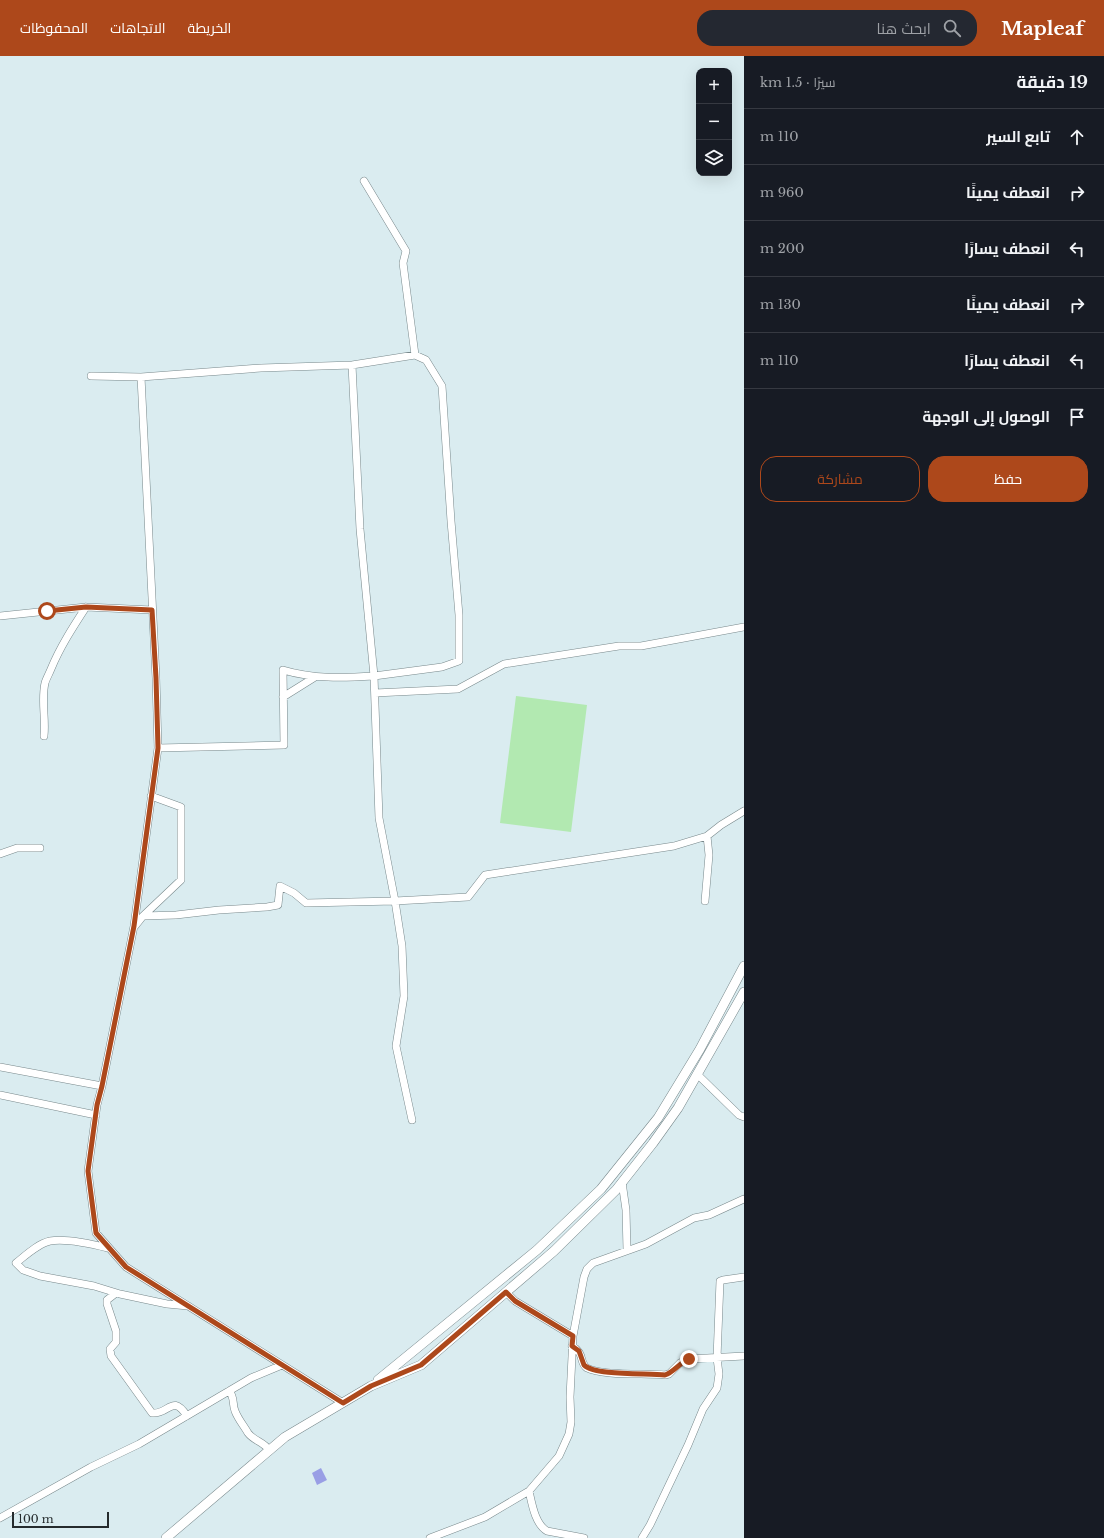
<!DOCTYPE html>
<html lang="ar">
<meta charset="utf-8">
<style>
:root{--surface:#171b24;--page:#242831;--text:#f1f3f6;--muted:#9ea1a6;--line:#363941;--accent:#ad481b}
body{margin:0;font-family:"Libre Baskerville",Cairo,serif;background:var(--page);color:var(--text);direction:rtl}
.controls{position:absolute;right:12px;top:12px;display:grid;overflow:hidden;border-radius:8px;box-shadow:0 4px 16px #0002}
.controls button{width:36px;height:36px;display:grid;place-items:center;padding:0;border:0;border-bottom:1px solid var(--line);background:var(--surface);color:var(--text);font:20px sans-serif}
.scale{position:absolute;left:12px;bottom:10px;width:97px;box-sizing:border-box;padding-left:4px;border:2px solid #252b2d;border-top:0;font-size:11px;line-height:14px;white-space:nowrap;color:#252b2d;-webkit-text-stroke:3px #daecf0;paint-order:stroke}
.stop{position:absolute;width:12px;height:12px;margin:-9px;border:3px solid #ad481b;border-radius:50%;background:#fff}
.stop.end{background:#ad481b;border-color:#fff;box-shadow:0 1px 4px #0008}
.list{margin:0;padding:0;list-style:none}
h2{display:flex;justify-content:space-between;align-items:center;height:52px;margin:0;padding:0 16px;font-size:17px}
h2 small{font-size:13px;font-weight:400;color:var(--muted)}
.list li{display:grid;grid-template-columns:26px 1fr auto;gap:12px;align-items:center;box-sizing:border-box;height:56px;padding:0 16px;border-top:1px solid var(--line)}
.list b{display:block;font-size:15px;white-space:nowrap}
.list em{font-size:13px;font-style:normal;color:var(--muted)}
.actions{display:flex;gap:8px;padding:12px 16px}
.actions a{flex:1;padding:9px 0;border:1px solid var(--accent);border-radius:16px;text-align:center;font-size:14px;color:var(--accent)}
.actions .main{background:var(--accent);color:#fff}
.icon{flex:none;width:22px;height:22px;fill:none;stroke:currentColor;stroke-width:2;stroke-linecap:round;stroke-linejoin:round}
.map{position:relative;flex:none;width:744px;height:1482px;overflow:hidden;direction:ltr}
header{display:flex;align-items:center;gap:24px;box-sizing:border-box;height:56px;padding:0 20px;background:var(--accent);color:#fff}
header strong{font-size:19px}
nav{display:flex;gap:22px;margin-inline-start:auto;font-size:14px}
.search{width:280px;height:36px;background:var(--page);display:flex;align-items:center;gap:10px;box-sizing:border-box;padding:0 14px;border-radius:16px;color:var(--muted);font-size:15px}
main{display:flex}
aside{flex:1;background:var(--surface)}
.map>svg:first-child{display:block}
</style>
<header>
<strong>Mapleaf</strong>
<div class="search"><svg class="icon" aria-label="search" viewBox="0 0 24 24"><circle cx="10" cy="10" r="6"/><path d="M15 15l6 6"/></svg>ابحث هنا</div>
<nav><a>الخريطة</a><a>الاتجاهات</a><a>المحفوظات</a></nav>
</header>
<main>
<aside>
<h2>19 دقيقة<small>سيرًا · 1.5 km</small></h2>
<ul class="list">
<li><svg class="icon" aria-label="ahead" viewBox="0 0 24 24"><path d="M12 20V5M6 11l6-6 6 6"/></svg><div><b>تابع السير</b></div><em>110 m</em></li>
<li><svg class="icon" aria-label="right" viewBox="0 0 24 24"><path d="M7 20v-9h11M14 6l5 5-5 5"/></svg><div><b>انعطف يمينًا</b></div><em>960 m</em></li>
<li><svg class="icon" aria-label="left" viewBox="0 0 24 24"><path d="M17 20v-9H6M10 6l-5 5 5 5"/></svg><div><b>انعطف يسارًا</b></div><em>200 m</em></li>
<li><svg class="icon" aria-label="right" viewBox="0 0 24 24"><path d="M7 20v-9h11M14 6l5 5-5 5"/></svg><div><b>انعطف يمينًا</b></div><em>130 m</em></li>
<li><svg class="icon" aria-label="left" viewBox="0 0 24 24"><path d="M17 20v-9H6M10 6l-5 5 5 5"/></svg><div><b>انعطف يسارًا</b></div><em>110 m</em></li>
<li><svg class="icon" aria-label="arrive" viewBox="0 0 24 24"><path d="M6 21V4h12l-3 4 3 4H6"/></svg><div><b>الوصول إلى الوجهة</b></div></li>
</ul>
<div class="actions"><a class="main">حفظ</a><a>مشاركة</a></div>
</aside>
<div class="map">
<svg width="744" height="1482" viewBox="0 0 744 1482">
<rect width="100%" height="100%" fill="#daecf0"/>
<path fill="#b2e9b1" d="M516 640 587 649 571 776 500 767Z"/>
<path fill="#999ee5" d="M321 1412 327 1424 317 1429 312 1417Z"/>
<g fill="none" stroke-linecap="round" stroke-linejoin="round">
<defs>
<path id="minor" d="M364 125 406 195 403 207 415 299
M91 320 141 321 261 312 352 309 415 299 426 304 442 330 451 465 459 559V605L442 611 374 620 360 473 352 309
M141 321 156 622 158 692 134 870 102 1030 97 1049 88 1115 96 1177 126 1211 343 1347
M0 560 86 551 152 554
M375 637 458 633 504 608 619 590H641L744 571
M283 641 315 621
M44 680C46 663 41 644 45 627 46 623 49 618 51 613 60 591 73 571 86 551
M158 692 284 689 283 614C313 623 343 622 374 620L379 762 395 845 402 890 404 940 396 990 412 1064
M0 798 17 792H40
M705 845 709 799 707 780 721 769 744 755
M143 860 181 824V751L151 740
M135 870 143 860 176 859 219 854 267 851 278 849 280 830 294 837 306 847 395 845 468 841 485 819 674 790 707 780
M0 1011 102 1030
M697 1018 739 1059 744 1061
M0 1039 96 1059
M622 1126 626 1154 627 1194
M108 1192C92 1188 66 1182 50 1185 37 1188 25 1200 16 1207L23 1214 40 1220 94 1230 120 1238 167 1248 188 1250
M506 1236 515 1245 573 1280 570 1341 571 1366 569 1378 559 1400 529 1435C532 1448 535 1468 547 1475L584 1482
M116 1237 107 1244V1248L116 1275V1286L110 1293 111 1300 152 1357C169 1359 172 1337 187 1360
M573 1280 584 1221 587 1213 593 1207 646 1188 694 1162 709 1159 744 1143
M572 1290C585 1297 579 1307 587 1312 602 1320 646 1317 665 1319L669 1318 680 1307 689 1303 744 1300
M229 1335C235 1341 232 1348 235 1355 238 1363 244 1370 248 1377 254 1385 264 1386 269 1394
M0 1462 91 1411 139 1388 251 1322 282 1309
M430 1482 485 1461 529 1435
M642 1482 650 1469 688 1389 703 1353 717 1332 719 1318 717 1302 720 1225 723 1224 744 1221"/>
<path id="major" d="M378 1324 537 1194 601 1133 658 1062 700 993 744 910
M166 1482 285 1381 371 1330 421 1309 554 1195 616 1134 653 1087 678 1052 744 936"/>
</defs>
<use href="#minor" stroke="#78888b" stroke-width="8"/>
<use href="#major" stroke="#78888b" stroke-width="10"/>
<use href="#minor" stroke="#fff" stroke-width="7"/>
<use href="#major" stroke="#fff" stroke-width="9"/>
</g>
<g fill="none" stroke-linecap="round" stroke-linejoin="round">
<path stroke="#ad481b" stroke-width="5" d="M47 555 86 551 152 554 156 622 158 692 134 870 102 1030 97 1049 88 1115 96 1177 126 1211 343 1347 371 1330 421 1309 506 1236 515 1245 573 1280 572 1290 579 1295 584 1309C595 1320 647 1317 665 1319 674 1316 679 1307 689 1303"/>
</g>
</svg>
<div class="controls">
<button>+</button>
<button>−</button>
<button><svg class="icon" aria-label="layers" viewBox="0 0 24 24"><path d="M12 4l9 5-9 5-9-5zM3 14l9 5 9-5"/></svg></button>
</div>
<div class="scale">100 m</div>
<div class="stop" style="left:47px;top:555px"></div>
<div class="stop end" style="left:689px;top:1303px"></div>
</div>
</main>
